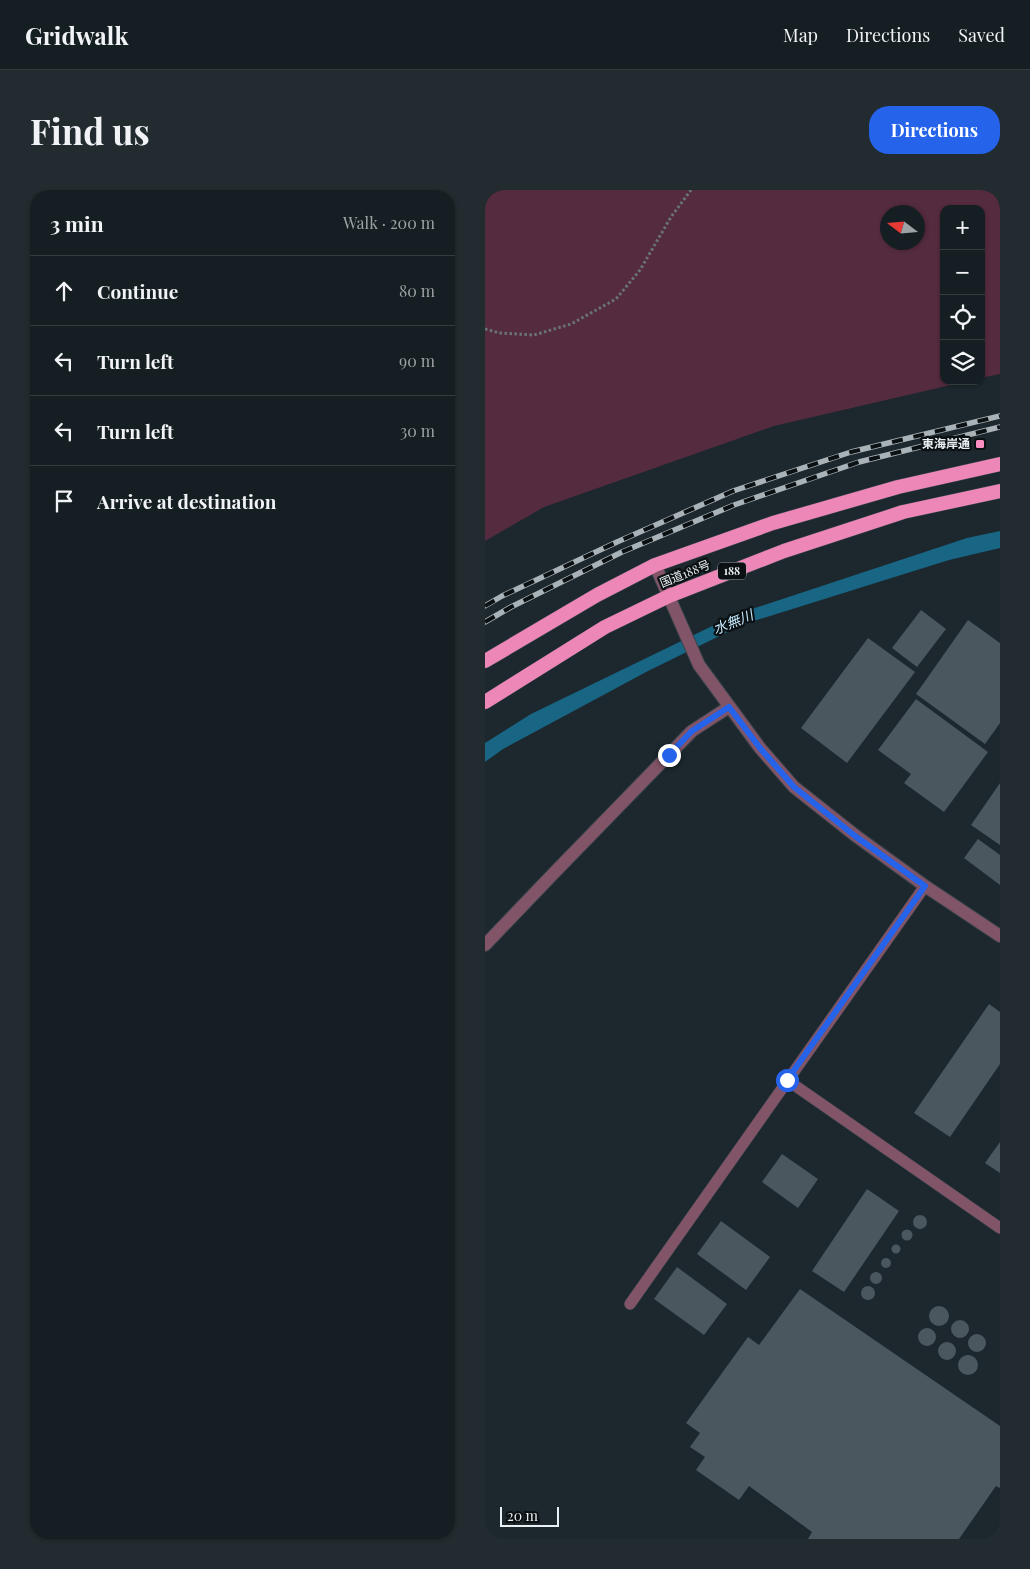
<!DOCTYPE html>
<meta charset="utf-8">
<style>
:root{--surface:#151e22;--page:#222b2f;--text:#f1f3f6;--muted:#9da2a5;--line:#343c40;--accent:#2563eb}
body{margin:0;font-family:"Playfair Display","Noto Sans JP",serif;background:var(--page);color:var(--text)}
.controls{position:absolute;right:15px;top:15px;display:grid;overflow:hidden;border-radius:10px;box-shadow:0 1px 4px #0004}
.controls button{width:45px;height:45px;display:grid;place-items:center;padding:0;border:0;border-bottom:1px solid var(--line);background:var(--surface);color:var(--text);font:25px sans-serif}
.compass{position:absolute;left:395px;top:15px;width:45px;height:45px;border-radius:50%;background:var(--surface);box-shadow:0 1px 4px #0004;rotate:286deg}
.scale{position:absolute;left:15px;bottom:12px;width:59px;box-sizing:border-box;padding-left:5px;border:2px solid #e8f0f4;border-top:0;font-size:14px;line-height:18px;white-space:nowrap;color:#e8f0f4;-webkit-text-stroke:4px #0b1013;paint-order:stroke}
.stop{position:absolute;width:15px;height:15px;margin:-11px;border:4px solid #2563eb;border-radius:50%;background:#fff}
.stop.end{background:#2563eb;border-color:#fff;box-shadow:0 1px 5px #0008}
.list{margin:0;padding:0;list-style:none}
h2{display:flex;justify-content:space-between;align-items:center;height:65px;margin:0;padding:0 20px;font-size:21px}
h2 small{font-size:16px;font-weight:400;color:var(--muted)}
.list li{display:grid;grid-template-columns:32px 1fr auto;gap:15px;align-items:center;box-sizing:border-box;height:70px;padding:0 20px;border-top:1px solid var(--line)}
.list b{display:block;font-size:19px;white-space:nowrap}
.list em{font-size:16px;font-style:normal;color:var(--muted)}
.icon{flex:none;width:28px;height:28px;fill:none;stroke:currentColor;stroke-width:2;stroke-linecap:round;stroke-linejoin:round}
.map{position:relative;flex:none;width:515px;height:1349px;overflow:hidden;border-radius:20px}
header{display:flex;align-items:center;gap:30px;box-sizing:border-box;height:70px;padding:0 25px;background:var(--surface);border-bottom:1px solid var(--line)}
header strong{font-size:24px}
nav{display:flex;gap:28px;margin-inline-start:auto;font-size:18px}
.intro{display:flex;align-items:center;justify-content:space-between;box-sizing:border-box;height:120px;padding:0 30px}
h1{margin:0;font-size:35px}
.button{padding:12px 22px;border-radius:20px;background:var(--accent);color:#fff;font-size:18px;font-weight:700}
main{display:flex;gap:30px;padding:0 30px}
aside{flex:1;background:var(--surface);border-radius:20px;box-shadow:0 1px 4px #0004}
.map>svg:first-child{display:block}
</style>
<header>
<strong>Gridwalk</strong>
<nav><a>Map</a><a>Directions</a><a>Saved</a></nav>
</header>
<div class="intro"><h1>Find us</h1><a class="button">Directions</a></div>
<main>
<aside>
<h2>3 min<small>Walk · 200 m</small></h2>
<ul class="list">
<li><svg class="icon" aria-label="ahead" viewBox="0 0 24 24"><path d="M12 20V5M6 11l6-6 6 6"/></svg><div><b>Continue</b></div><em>80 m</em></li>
<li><svg class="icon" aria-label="left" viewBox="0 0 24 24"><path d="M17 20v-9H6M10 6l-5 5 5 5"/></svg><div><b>Turn left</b></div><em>90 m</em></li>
<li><svg class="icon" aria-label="left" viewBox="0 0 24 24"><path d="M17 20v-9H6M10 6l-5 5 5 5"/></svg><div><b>Turn left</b></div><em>30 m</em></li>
<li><svg class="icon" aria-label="arrive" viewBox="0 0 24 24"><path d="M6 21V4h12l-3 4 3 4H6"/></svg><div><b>Arrive at destination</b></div></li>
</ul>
</aside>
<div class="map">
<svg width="515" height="1349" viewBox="0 0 515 1349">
<rect width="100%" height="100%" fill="#1c282e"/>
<path fill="#552b3f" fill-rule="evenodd" d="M0 0H515V184L496 188V19H459V191H483L289 236 59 317 0 351ZM402 22H432V52H402Z"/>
<path fill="#186584" d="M515 341V358L464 370 259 434 163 481 18 559 0 572V553L46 524 252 424 482 348Z"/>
<path fill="#4a575e" d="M436 420 461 439 432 477 407 458Z
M483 430 515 453V533L500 554 431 504Z
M383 448 430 482 362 573 316 538Z
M431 509 503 562 459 622 419 593 426 584 393 560Z
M515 593V655L486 635Z
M493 649 515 665V695L479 668Z
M504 814 515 822V874L465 947 429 923Z
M515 952V983L500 973Z
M297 964 333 989 313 1018 277 992Z
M382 999 414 1021 359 1102 327 1081Z
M428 1032a7 7 0 1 1 14 0a7 7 0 1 1-14 0Z
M236 1031 285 1067 261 1100 212 1064Z
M416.5 1045a5.5 5.5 0 1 1 11 0a5.5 5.5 0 1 1-11 0Z
M406.5 1059a4.5 4.5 0 1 1 9 0a4.5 4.5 0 1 1-9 0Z
M396 1073a5 5 0 1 1 10 0a5 5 0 1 1-10 0Z
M192 1077 242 1114 219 1145 169 1109Z
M385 1088a6 6 0 1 1 12 0a6 6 0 1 1-12 0Z
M376 1103a7 7 0 1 1 14 0a7 7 0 1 1-14 0Z
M315 1099 515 1236V1298L511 1296 474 1349H323L327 1342 264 1296 254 1310 211 1280 220 1267 205 1257 215 1243 201 1233 263 1147 274 1155Z
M444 1126a10 10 0 1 1 20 0a10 10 0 1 1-20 0Z
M466 1139a9 9 0 1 1 18 0a9 9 0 1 1-18 0Z
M433 1147a9 9 0 1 1 18 0a9 9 0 1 1-18 0Z
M483 1153a9 9 0 1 1 18 0a9 9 0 1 1-18 0Z
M453 1161a9 9 0 1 1 18 0a9 9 0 1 1-18 0Z
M473 1175a10 10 0 1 1 20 0a10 10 0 1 1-20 0Z"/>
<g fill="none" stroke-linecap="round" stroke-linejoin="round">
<defs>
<path id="service" d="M302 890 515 1038
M145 1114 440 696"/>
<path id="minor" d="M170 375 214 475 275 558 309 597 371 646 440 696 515 746
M0 755 68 684 207 541 244 517"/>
<path id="trunk" d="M0 471 112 405 170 375 288 333 413 297 515 274
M0 512 120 437 184 406 299 361 418 322 515 301"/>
</defs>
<use href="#service" stroke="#39444a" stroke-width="12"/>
<use href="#minor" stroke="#39444a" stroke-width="14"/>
<use href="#trunk" stroke="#39444a" stroke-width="15"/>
<path stroke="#697379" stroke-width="3" stroke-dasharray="2.5 2.5" stroke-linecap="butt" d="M0 139 15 143 49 145 86 134 131 109 155 80 186 27 206 0"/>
<use href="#service" stroke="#815468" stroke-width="11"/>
<use href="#minor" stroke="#815468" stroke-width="12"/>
<use href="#trunk" stroke="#ed87b7" stroke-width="14"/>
<defs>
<path id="rail" d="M0 416 17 406 132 352 248 301 366 262 515 226
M0 432 26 417 137 362 249 315 374 272 515 237"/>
</defs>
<use href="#rail" stroke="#a9b2b7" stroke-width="5.5"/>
<use href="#rail" stroke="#0b1013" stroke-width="4" stroke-dasharray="11" stroke-linecap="butt"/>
</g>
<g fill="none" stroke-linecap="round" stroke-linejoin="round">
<path stroke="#2563eb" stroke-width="6" d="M184 565 207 541 244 517 275 558 309 597 370 646 440 696 302 890"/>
</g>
<rect fill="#fc8fc2" stroke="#0b1013" stroke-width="2" x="490" y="249" width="10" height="10" rx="2.5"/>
<g text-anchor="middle" stroke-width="4.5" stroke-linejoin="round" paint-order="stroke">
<rect fill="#0b1013" stroke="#a6adb0" stroke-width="1" x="233" y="372.5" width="28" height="17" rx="4"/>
<g font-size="11" font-weight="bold" fill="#e8f0f4">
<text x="247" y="385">188</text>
</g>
<g font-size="12" font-weight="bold" fill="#e8f0f4" stroke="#0b1013" text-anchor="end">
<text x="485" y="258">東海岸通</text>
</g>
<g font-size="12" fill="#e8f0f4" stroke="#0b1013">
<text transform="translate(200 384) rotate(-22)" y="4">国道188号</text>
</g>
<g font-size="14" font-style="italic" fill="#c5eafd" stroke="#0b1013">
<text transform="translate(248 432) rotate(-22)" y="5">水無川</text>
</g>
</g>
</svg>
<div class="controls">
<button>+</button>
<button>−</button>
<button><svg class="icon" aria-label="locate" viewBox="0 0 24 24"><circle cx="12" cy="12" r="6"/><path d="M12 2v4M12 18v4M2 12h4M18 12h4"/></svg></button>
<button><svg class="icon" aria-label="layers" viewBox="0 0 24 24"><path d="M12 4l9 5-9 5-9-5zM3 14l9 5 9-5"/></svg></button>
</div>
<svg class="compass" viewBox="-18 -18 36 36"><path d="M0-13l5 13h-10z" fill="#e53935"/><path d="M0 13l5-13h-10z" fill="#9da2a5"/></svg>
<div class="scale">20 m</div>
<div class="stop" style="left:302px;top:890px"></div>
<div class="stop end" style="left:184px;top:565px"></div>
</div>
</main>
